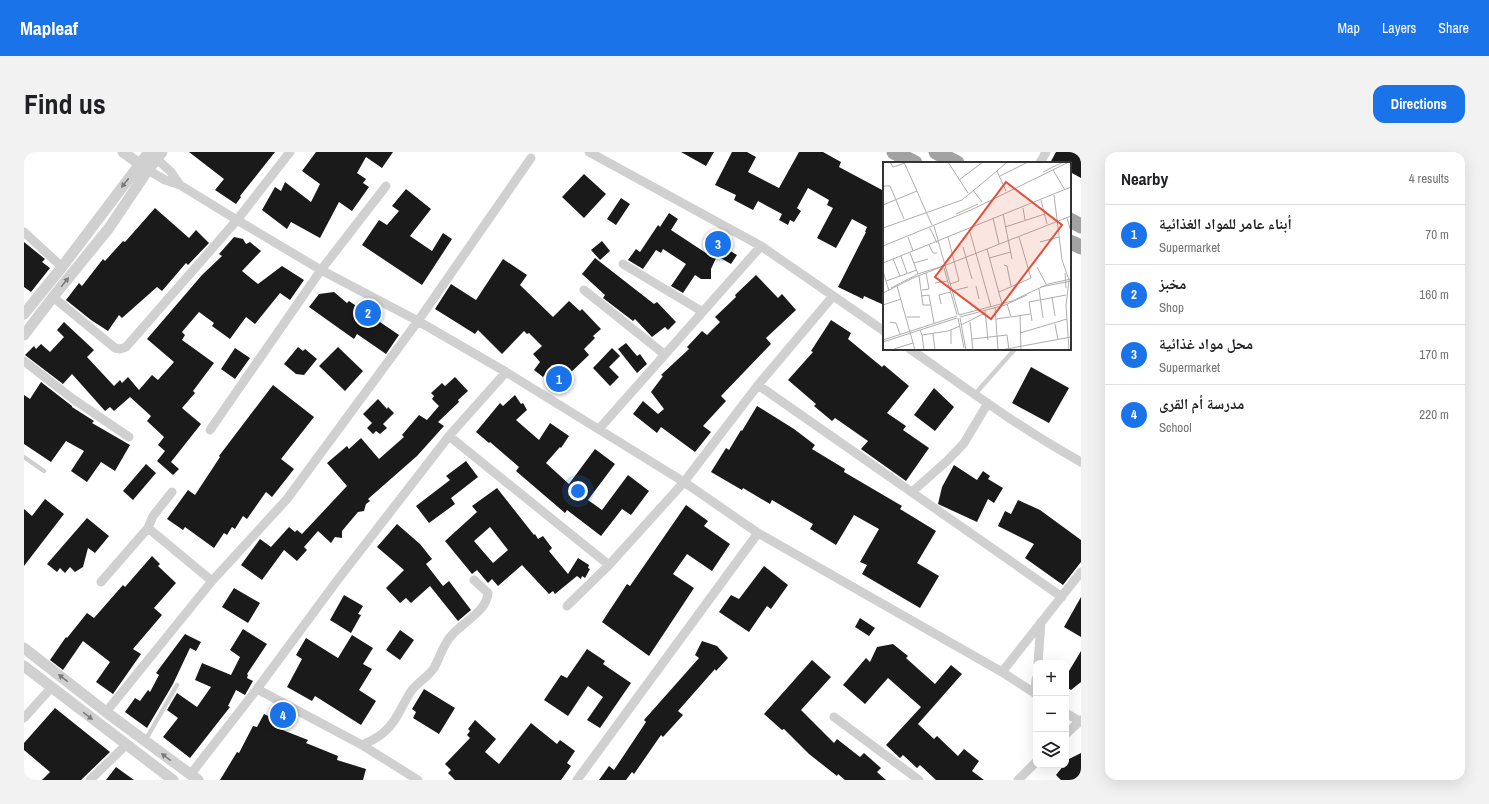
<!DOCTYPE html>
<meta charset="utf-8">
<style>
:root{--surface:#fff;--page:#f2f2f2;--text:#202124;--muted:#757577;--line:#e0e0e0;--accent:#1a73e8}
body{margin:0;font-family:"Archivo Narrow","Noto Naskh Arabic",sans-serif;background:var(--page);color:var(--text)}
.controls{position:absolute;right:12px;bottom:12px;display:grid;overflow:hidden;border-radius:8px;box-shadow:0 4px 16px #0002}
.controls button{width:36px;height:36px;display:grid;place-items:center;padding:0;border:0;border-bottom:1px solid var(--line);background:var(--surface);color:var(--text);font:20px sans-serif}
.you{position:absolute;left:554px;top:339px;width:14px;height:14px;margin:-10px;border:3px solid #fff;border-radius:50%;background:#1a73e8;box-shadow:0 0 0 6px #1a73e833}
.badge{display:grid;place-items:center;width:26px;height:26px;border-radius:50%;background:var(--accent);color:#fff;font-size:13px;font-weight:700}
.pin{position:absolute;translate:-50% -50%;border:2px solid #fff;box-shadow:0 1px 4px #0006}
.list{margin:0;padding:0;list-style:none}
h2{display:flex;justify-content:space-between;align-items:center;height:52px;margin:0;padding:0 16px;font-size:17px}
h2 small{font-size:13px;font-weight:400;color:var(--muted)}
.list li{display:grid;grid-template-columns:26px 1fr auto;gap:12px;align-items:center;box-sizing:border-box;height:60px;padding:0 16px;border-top:1px solid var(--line)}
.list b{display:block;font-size:15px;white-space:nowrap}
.list p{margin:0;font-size:13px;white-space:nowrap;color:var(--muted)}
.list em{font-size:13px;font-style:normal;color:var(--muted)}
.icon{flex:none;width:22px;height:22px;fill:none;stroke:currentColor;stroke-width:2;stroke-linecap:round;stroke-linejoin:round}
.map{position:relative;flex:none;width:1057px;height:628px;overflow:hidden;border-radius:12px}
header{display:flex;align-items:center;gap:24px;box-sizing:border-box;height:56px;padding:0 20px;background:var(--accent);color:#fff}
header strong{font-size:19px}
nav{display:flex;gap:22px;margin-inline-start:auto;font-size:14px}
.intro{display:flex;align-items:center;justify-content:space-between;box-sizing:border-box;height:96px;padding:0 24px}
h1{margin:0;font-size:28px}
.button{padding:10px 18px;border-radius:12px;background:var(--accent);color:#fff;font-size:14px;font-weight:700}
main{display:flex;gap:24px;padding:0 24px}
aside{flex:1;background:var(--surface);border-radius:12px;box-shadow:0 4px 16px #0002}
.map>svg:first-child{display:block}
</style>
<header>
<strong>Mapleaf</strong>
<nav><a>Map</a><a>Layers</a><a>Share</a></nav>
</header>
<div class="intro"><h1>Find us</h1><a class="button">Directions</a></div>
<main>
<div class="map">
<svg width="1057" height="628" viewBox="0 0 1057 628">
<rect width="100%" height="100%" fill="#fff"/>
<path fill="#1a1a1a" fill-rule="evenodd" d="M165 0H251L216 44 217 45 212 52 191 38 200 27Z
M292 0H369L358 16 342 5 333 21 342 27 339 31 345 35 328 59 315 50 296 86 267 70 263 77 238 58 251 35 257 39 261 30 287 50 296 32 278 19Z
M657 0H690L682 14Z
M708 0H723L732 5 724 20 755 36 775 0H799L817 10 815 15 860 39V153L840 144 839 147 814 135 842 80H841L843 75 828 67 812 96 793 86 809 56 803 53 805 48 784 36 773 56 777 59 770 70 766 68 764 73 755 68 758 62 734 49 729 58 710 48 712 43 691 33Z
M1032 0H1057V26L1046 20V11H1026Z
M560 22 582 42 560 66 538 45Z
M382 37 407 57 386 84 408 99 419 81 428 87 398 133 338 93 355 68 363 73 375 59 368 54Z
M597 46 606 52 592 73 583 67Z
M131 56 165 86 172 78 185 91 164 113 162 111 138 139 133 135 98 166 95 163 84 179 67 168 42 148 55 131 58 134 79 107 81 109 99 89 101 90Z
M645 61 654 67 647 78 685 103 694 88 699 91 698 94 713 103 707 112 693 104 687 117V127H677L671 123 659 141 647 134 662 112 639 97 637 101 632 98 619 117 604 108 612 97 616 100 634 73 636 75Z
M210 85 219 87 222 92 226 90 237 99 218 119 234 132 258 114 280 128 266 148 256 141 231 172 222 165 206 187 188 174 190 171 175 160 158 180 161 183 158 188 190 211 169 239 171 241 158 256 177 272 147 310 155 317 149 323 133 309 141 299 134 293 140 285 123 269 127 264 106 245 90 259 86 255 81 259 48 222 39 232 1 203 10 194 12 197 17 192 26 200 40 185 33 178 40 170 70 198 63 205 90 234 96 228 98 231 104 225 115 238 128 223 134 228 150 210 123 187 178 123 198 104 195 102Z
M578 89 586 99 576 108 567 98Z
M0 90 21 107 18 110 26 116 7 140 0 135Z
M571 106 630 152 633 150 652 170 644 178 641 175 628 185 611 167 609 169 579 146 581 143 558 122Z
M479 107 503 123 496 133 529 165 545 149 556 159 558 157 577 177 569 184 571 186 560 197 565 203 541 226 528 213 519 225 510 218 516 210 509 202 518 194 505 181 503 182 500 179 478 202 454 178 451 182 411 157 427 132 452 148Z
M732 123 754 146 758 142 772 158 742 186 747 192 697 244 702 249 679 274 687 280 671 300 637 275 633 281 609 262 619 249 634 262 640 257 627 240 639 224 637 223 665 197 663 195 678 179 683 183 696 170 691 165 712 145 711 143Z
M310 140 323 151 325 149 375 183 362 202 333 182 330 187 285 155 295 142Z
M807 168 827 181 824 187 858 215 860 213 885 234 863 261 882 274 879 278 905 296 882 329 837 297 844 289 811 266 808 269 790 254 792 252 764 228 789 200 787 199Z
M602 191 613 204 616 202 623 212 613 221 594 197Z
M274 195 279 199 281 197 293 207 280 223 272 222 260 212Z
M314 195 339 219 321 239 295 214Z
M211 196 226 206 211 227 197 217Z
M588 196 596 204 585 215 595 225 586 234 569 216Z
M1007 215 1045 236 1025 271 988 251Z
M431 225 444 239 434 248 435 250 414 270 420 274 393 304 344 347 346 349 342 352 340 359 334 360 318 379V386L311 385 307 391 294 379 280 395 283 398 273 409 260 398 238 428 217 413 236 387 247 395 265 375 271 380 273 378 278 382 323 334 303 311 323 294 325 297 337 286 355 307 380 285 378 283 395 263 403 268 415 254 408 247 410 244 407 241 418 231 421 234Z
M17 230 48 254V255L70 269 68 271 106 293 91 319 77 310 63 330 47 319 60 299 42 289 27 310 0 292V243L6 247Z
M249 233 290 265 257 307 270 317 248 345 242 340 223 367 219 364 211 377 208 375 203 383 200 381 190 396 161 375 159 378 143 367 164 338 171 343 196 305 195 304Z
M910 236 930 255 911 279 890 263Z
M491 243 497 252 499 251 503 258 492 268 515 288 526 271 545 284 537 296 536 295 522 311 545 332 571 297 591 312 564 348 578 358 604 323 625 339 607 363 598 357 577 384 543 358 541 361 492 319 495 315 466 290 465 291 452 280 476 251 479 254Z
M354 247 363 257 364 255 370 261 359 272 363 276 356 282 352 279 349 282 343 276 348 271 339 262Z
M733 254 770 277 791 293 788 297 821 317 820 320 878 354 876 357 912 379 893 411 915 424 896 456 838 422 843 413 836 410 855 377 830 363 812 393 786 377 789 372 748 348 746 352 719 336 718 338 687 320 702 296 705 298 717 278 718 279Z
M442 309 454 325 427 346 431 352 405 371 392 354 426 328 422 324Z
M122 312 132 321 109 348 99 339Z
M930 313 953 328 959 319 966 324 964 327 979 336 970 351 964 347 953 370 914 352 918 335Z
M473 336 510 383 511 382 514 387 519 384 528 396 525 399 544 422 554 406 565 413 564 416 566 417 561 426 558 424 557 427 553 424 531 442 529 439 525 442 498 413 474 434 468 427 464 431 453 418 448 422 421 389 453 360 448 354ZM466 375 484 398 469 411 450 389Z
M21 347 40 362 0 414V357L8 364Z
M994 348 1016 358 1057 388V410L1039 433 1001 406 1010 392 974 374 981 359 987 362Z
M662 353 684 369 680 374 706 392 688 419 663 402 649 422 670 436 625 504 578 470 603 432 606 434Z
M63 366 85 384 71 401 64 396 59 415 51 420 46 415 41 421 36 416 33 420 23 412Z
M373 372 396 392 408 407 402 412 419 434 425 429 447 458 434 469 406 434 387 451 382 446 376 451 362 436 380 418 353 395Z
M128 404 136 412 134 414 152 431 130 456 138 463 109 497 117 502 89 542 72 530 86 510 59 489 39 518 26 508 42 485 43 486 63 461 70 466 99 433 101 435Z
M740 414 764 433 747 457 743 454 725 480 695 460 707 443 715 447Z
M210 436 236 451 224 471 198 455Z
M320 443 339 454 334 462 337 463 327 481 306 468Z
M1057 445V485L1040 475Z
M836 466 851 476 845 484 831 475Z
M219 477 243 492 223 522 224 523 223 526 229 529 221 543 212 538 204 554 206 555 166 606 139 585 154 566 143 558 153 541 173 555 187 535 171 528 178 511 207 523 216 505 206 498Z
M376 478 390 488 376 508 362 498Z
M161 482 177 490 172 499 166 496 149 532 123 576 101 560 111 546 116 549 124 538 126 540 135 523 132 521Z
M328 483 349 496 339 512 348 517 335 538 352 549 337 573 291 544 288 549 263 535 278 507 272 503 282 486 314 506Z
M678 489 693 494 704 506 692 519 691 517 654 559 659 563 639 585 637 583 610 622 608 620 602 628H575L585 614 590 618 622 570 620 568 675 506 671 503Z
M869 492 884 504 882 506 911 532 927 513 938 522 894 572 910 587 913 584 934 604 940 597 955 609 948 619 960 628H912L896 613 893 616 879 603 876 606 862 593 897 555 864 526 841 552 819 533 842 506 846 510 853 495Z
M563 497 581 509 579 512 607 531 576 576 563 568 579 545 564 534 544 564 520 548 537 523 543 526Z
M1057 499V530L1047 538 1042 535V517L1045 519Z
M788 508 807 525 777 558 810 591 813 587 836 605 840 601 857 616 853 620 862 628H821L814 622 813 624 785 602 760 577 758 578 740 562Z
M400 537 431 556 415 582 389 566 392 560 388 557Z
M31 556 86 600 57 628H18L26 620 0 598V591Z
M240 562 259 571 256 577 284 588 282 591 314 604 313 608 342 617 339 628H196L213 600 215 601 229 574 233 575Z
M451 568 472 587 461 600 475 612 507 571 533 592 536 588 551 599 543 611 547 614 537 628H431L424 621 427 618 421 612 446 586 443 583 446 579 444 577Z
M1057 601V628H1037L1032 623 1040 613H1042L1045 607Z
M92 615 110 628H82Z"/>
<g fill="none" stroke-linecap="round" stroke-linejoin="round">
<path stroke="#d0d0d0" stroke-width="4.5" d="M951 242 991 197
M0 305 20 319
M121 589 153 533"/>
<path stroke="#d0d0d0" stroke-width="9" d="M565 0 737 94 860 179
M133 7 147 20 156 33
M1016 11 1022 0
M124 18 141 28 156 33 213 68 297 118 394 169 482 220 660 330 734 381 978 520 1012 542
M0 80 38 115
M599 112 679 160
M560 138 640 202
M29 145 91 196 96 197 102 195 213 68 266 0
M886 197C942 236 997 277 1057 310
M0 209 49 247 105 285
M734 233 1038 445
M575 277 737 94
M186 278 297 118 362 34
M425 284 585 413
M888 340 923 309 940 291 964 251
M124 376 188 429
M77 430 124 376 129 364 148 340
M543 454 585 413 660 330 734 233 809 144
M1014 511 1017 470
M978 520 1057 420
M233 537 338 593 394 628
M1011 541 1012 527
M82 560 188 429 263 347 394 169 507 6
M1042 561 1057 570
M810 565 895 628
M0 566 27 536
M1042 582 1057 568
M338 593C345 590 353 586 359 581 373 570 378 552 388 538 394 530 404 525 410 516 416 505 419 493 427 484 438 471 463 459 464 441L450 428
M166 623 233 537 312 430 425 284 482 220
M66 628 103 592
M553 628 734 381
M994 628 1012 610"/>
<path stroke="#d0d0d0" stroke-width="11" d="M99 0 121 16
M0 162 38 115 125 0
M0 183 29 145 85 76 124 18 138 0
M0 496 82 560 174 628
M0 514 149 628"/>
<path stroke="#a2a2a2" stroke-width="15" d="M870 0 891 11
M912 0 933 11
M1046 68 1057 74
M1046 90 1057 95"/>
</g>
<defs><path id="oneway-solid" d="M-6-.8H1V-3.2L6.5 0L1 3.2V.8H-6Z"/></defs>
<g fill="#7a7a7a">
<use href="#oneway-solid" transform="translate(101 31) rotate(128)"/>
<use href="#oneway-solid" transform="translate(41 130) rotate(-51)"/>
<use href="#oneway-solid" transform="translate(39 526) rotate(-142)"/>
<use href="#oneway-solid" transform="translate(64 564) rotate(37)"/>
<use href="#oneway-solid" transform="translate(142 605) rotate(-143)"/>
</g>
<g transform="translate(859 10)">
<rect width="188" height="188" fill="#fff"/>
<path fill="none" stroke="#adadad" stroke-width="1" d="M7 0 10 5 22 1M21 0 49 63M65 0 85 31M170 8 182 28M160 10 180 0M117 14 145 0M76 18 100 0M0 24H7L21 57M90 28 99 40M123 29 114 9 124 0M171 33 179 98 186 118 183 144 186 188M158 38 164 62M0 43 34 29M140 46 142 58M73 52 95 42M120 52 129 97M110 56 116 82M184 56 188 70M51 64 76 153M122 65 162 52M0 66 79 38 114 9M47 66 54 81M87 70 108 145M25 75 30 89M65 75 76 119 67 122M157 80 176 75M46 83 50 91H54M0 84 88 48 186 0M80 85 89 117M104 87 119 142M27 91 35 112M18 94 24 111M106 96 128 90M10 97 17 114M0 101 188 25M31 101 45 97M121 103 124 104 128 124M154 105 163 122M61 106 74 153M0 109 6 129M182 111 183 126M36 114 40 143H47M3 119 34 108M52 121 65 119M14 124 32 188M93 124 96 137M158 125 188 119M8 126 35 112 63 103M156 127 160 156M39 128 46 127 43 111M69 129 85 125M116 130 148 116 136 75M0 131 30 116 188 54M38 134 46 133 51 161M169 135 172 154M58 142 56 133 68 130M124 142 128 155 147 152M0 143 18 137M112 145 115 188M102 148 105 178M76 153 129 139 165 122 188 117M137 153 138 188M24 155H37M77 155 122 143 144 133M75 156 81 186M77 156 83 188M113 157 127 155M149 159 146 140 183 133M7 160 13 161 17 172M87 160 90 188M172 162 175 178M78 163 102 151M37 168 39 173 65 169 77 164M68 168V182M137 171 184 157M50 172 52 188M39 173 41 188M89 177 124 173 126 188M0 178 74 154M0 180 74 156M11 187 30 181M118 188 188 175"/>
<path fill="#e54e39" fill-opacity="0.15" stroke="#e54e39" stroke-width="2" d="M123 20 179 63 108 157 52 115Z"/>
<rect width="188" height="188" fill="none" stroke="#333" stroke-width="2"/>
</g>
</svg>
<div class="controls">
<button>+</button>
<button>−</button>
<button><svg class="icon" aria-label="layers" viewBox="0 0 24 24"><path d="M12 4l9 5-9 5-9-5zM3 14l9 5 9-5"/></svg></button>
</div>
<div class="you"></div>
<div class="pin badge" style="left:535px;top:227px">1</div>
<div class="pin badge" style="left:344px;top:161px">2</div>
<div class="pin badge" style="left:694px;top:92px">3</div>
<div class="pin badge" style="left:259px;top:563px">4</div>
</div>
<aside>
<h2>Nearby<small>4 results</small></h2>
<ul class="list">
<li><span class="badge">1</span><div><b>أبناء عامر للمواد الغذائية</b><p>Supermarket</p></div><em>70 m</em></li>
<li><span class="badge">2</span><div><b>مخبز</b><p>Shop</p></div><em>160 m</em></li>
<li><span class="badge">3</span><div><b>محل مواد غذائية</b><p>Supermarket</p></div><em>170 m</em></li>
<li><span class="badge">4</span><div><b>مدرسة أم القرى</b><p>School</p></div><em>220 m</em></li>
</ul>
</aside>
</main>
